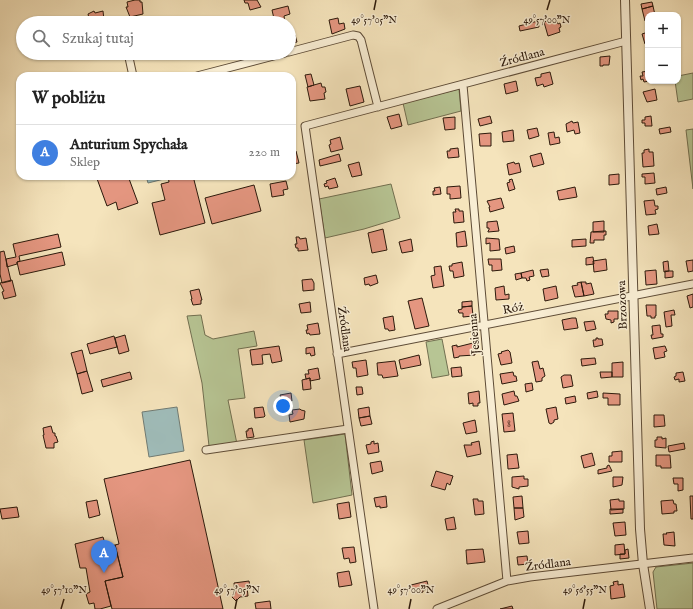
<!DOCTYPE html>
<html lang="pl">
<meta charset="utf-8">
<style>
:root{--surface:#fff;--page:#f2f2f2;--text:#222;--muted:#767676;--line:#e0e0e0;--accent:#8f2418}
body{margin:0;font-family:"IM FELL English",serif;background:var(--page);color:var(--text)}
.controls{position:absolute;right:12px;top:12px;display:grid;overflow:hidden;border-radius:8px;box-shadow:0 1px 3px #0004}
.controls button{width:36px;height:36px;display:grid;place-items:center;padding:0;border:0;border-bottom:1px solid var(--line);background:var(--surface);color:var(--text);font:20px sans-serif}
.you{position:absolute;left:283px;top:406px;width:14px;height:14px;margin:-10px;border:3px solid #fff;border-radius:50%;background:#1a73e8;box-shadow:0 0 0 6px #1a73e833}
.badge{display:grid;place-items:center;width:26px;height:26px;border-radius:50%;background:var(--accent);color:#fff;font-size:13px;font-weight:700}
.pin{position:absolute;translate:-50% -33px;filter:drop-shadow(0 1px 2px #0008)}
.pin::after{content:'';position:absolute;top:21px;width:14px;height:12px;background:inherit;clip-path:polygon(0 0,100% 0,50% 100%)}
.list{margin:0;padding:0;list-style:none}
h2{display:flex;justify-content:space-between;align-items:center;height:52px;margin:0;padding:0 16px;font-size:17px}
h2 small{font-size:13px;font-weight:400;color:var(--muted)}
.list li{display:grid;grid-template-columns:26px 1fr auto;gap:12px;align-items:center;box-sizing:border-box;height:56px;padding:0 16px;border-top:1px solid var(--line)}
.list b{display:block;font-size:15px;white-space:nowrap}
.list p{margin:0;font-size:13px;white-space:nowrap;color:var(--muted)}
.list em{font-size:13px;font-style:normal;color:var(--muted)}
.icon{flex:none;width:22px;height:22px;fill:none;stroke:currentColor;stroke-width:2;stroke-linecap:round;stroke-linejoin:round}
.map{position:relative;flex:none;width:693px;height:609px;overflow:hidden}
.search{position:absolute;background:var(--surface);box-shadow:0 1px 3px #0004;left:16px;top:16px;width:280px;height:44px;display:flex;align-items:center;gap:10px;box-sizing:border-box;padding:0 14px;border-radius:22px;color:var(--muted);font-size:15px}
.panel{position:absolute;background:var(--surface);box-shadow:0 1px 3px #0004;left:16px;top:72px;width:280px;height:108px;border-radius:12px}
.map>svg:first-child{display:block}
</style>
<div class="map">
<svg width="693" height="609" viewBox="0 0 693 609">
<rect width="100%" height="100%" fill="#f5e4bc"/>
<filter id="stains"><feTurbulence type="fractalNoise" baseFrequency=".005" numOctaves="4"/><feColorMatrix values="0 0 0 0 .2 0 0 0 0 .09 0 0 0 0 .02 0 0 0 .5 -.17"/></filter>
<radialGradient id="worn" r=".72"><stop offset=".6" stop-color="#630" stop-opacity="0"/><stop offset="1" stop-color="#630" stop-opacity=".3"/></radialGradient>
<path fill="#b7c594" stroke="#716f50" d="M693 73V99L678 102 675 81H678V76Z
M459 89 461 111 408 125 403 103Z
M693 129V189L686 130Z
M391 184 400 218 364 229 325 238 319 199Z
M201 315 205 335 213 339 254 331 257 346 238 349 245 398 228 400 237 444 209 446 202 383 187 316Z
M442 339 449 375 432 378 426 342Z
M345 434 352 495 313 503 304 440Z
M693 563V609H657L653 572 656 567Z"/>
<path fill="#9fbcb9" stroke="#717b73" d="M146 176H162L164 179 148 183Z
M177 407 184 451 149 457 142 412Z"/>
<path fill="#e49680" stroke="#2b190b" d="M135 0H140V2H142L143 14 130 17 126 7H128L127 2Z
M244 0H257L261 7 250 10 248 3H245Z
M652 2 653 6 642 9 641 4Z
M288 6 290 14 284 16 285 22 275 23 272 10Z
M653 6 655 15H648V20L645 21 642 9Z
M94 11 95 13 103 11 104 20 99 22V23H90L88 14Z
M338 18 339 24 344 23 345 29 332 34 329 20Z
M556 19 558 24 560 23 561 27 559 28 560 32 548 36 544 22Z
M538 21 539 27 520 31 519 26Z
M289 30H290L292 36 295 35 297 42 289 44Z
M648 32V44H645L642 34Z
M233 53H253L234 57Z
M610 56 609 65H603V66H600V57Z
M648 71 649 81 644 82 643 79 641 80 640 76H643L642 72Z
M550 72 553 84 544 87 543 84 537 86 535 78 541 77V74Z
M311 74 314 85 308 87 305 75Z
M516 81 518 91 506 94 504 84Z
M321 83 322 87H325L326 92 324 93 325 99 310 101 307 87Z
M360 86 364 102 350 106 346 89Z
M655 89 657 100 647 102 643 92Z
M399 114 402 126 391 129 387 117Z
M490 116 492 123 480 126 478 119Z
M651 116 652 126H645V123H642V120H645V117Z
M455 117V129L445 130 443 118Z
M572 121 573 123 578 122 580 133 575 134 574 130 567 132 566 124Z
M670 127 671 132 660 134 659 129Z
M537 128 539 136 529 139 527 130Z
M513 130 514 141 503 142 502 132Z
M554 132 555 138 559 137 560 143 550 145 548 133Z
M491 133V146H480L479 134Z
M340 137 343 149 331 152 329 145 331 144 330 140Z
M458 148 459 157 448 158 447 151H450V149Z
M649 149V152H653L654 166 643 167 642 153H644V150Z
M296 151 299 163 292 164V152Z
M541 153 544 164 533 167 530 156Z
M339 154 341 161 320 166 319 160Z
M359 162 362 175 352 177 348 165Z
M514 162 515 164 519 163 521 172 509 175 507 164Z
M654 173 655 183 645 184V177H642V174Z
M619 174V184L609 185V175Z
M96 176H128L138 203 118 210 116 202 107 206Z
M168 176H193L205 223 160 235 152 203 165 200 161 184 169 182Z
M335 178 338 187 329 189 328 186 325 187 324 184 327 183 326 181Z
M512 179 515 189 509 191 507 183 510 182 509 180Z
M286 181 288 189 283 190 284 195 272 197 270 184Z
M254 185 261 211 212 224 205 198Z
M460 186 461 198 450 199V194H447V187Z
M440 187 441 194 433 195V191H435L434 188Z
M575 187 577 197 559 200 557 191Z
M666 187 667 193 657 195 656 189Z
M501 198 504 208 490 212 489 207H490L487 201Z
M654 200 655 206H658V209L655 210 656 214 646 215 644 201Z
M455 209H459V211H463L464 222 454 223 453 212H456Z
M497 221 499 231 488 232V231L489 230V228H487V222Z
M604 221V232H593V222Z
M657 224 659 234 649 235 648 226Z
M383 229 387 250 372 253 368 233Z
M465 231 467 246 457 247 456 233Z
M604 231H606V235H604V240H594V243H590L591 232Z
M58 234 61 247 19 256 20 261 17 262V264L7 267 6 259 16 257 13 244Z
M296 237H299L300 239 306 238 308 250 298 251V248H296L295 244H297Z
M486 238 499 239 500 250 490 251V243L486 244Z
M411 239 413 251 402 253 399 242Z
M586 239V246L572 247V240Z
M514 246 515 252 506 254 505 248Z
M4 251 11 281 2 283 0 274V252Z
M62 252 65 265 20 275 17 262Z
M593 257 594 264 586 265V258Z
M488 259H501L502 270 492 271V265H489Z
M606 259 607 270 594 272 593 261Z
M693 260V271L688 272 686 261Z
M668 261 669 271 664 272 663 262Z
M462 262 464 276 454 278 453 271H450L449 266H452V264Z
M441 266 444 286 433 288 431 276 435 275 434 267Z
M548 269 549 276 542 277 540 270Z
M533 270 534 276 529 277 530 280 527 281 526 278H522L521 273Z
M656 270 657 284 646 285 645 271Z
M665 271H673V277L665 278Z
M521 273 522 278 516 280 515 274Z
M376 275 378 283 370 286 369 284 365 285 364 278Z
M312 279 314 283V290L303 291 302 280Z
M12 280 16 296 4 299 2 292 4 291 0 283Z
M581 282H586V284L591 283 594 294 584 296Z
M581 282 584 296 575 297 572 286 578 285 577 283Z
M504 286 505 295 509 294V299L496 300 495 288Z
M556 286 558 298 545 301 543 289Z
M199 289 202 300H201V304L193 305 191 299H192L190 291Z
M693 294V307L690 308 687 296Z
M422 298 429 326 415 329 408 301Z
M472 301V306L462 307V302Z
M310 302 311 312 301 313 299 304Z
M646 305H656V316H655V318H651V316H647Z
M472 306 473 316 463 317V313H459L458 310 462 309V307Z
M674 310 675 315H671L672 326 666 327 664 312Z
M608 311H618V319H614V322L611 323V320L606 319 605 314H608Z
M393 316 395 330 389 331 388 329H385L383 318Z
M572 318H576L578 328 564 330 562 320Z
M594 321 596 329 586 331 584 322Z
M318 323 320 334 310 335 309 333 307 334 306 330H308L307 325Z
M660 325 661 334H663V337L652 339 651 335H653L652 326Z
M125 335 129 351 119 354 115 338Z
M114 336 117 347 90 354 87 344Z
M596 338H598V339H602L603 345 594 347 593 340H596Z
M473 343 475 355 459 356V357L454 358 452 346 457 345V347Z
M279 346 282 361 272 363 270 354 262 355 263 364 252 365 250 350Z
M665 346 667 351 664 352 665 357 655 359 653 348Z
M314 347 315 355 311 356 310 353 306 354V348Z
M82 350 87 371 77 374 71 353Z
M508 350 510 352 512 363 501 365 498 354 502 353 501 352Z
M419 355 421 365 401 369 399 360Z
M595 358 596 364 582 366 581 359Z
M366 360 368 375 357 377 356 368H353L352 362Z
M395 361 398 376 383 378 382 375H378L377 363Z
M538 361 540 369 543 368 545 376 542 378V381L536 382 532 362Z
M623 362V377H612V363Z
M461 367 462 376 452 377 451 368Z
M318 368 320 379 310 381V378L306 379 305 374H309L308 370Z
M87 371 93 391 82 394 77 374Z
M130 372 132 379 103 387 101 380Z
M513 372 514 376H516L517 381 502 384 500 374Z
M600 372H612V377L601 378Z
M683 372 685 381 679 382V379L675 380 674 377 676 376V373Z
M564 375H571L573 386 563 388 561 377Z
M310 378 311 389 303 390 302 380Z
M532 383 533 390 526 392 525 384Z
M356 387H362L363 394 357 395Z
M479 391 480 403H478V406H473V403L469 404 468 393Z
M514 391 515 396H517L519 401 504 405 502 394Z
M597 391 598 397 588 399 587 393Z
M291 393 292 401 282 402 280 395Z
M603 393 620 394V405H608V398H603Z
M575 396 576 402 566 404 565 398Z
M263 407 265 416 264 417 255 418 254 408Z
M369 407 370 416 359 418 358 409Z
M556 407 558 419 554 420V422L551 424 549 423 546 409Z
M300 409 301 410 305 411 304 419 290 422 289 415 293 414 292 410Z
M513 413 515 431 504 432 502 414Z
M654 415H664L665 426 654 427Z
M370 416 372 424 361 426 359 418Z
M475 420 477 432 466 434 463 423Z
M51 426 53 433H55V436H56L58 442 54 443V448H46L43 435H44L43 428Z
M252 428 254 437 247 438 246 431H248V429Z
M657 437H662V439L666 438V448L655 447V440H657Z
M374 441V444L378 443 379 452 368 454 366 445 371 444V442Z
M479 441 481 454 467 457 464 445H472L471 443Z
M684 443 685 449 669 452 668 446Z
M622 451V462H609V456H612V452Z
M592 453 595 465 584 468 581 456Z
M517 454 519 468 508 469 507 455Z
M656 455H670L671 468H661V466H656Z
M190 460 223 609H112L105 581 123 577 115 545 119 544 104 479Z
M381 461 383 471 372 474 370 463Z
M609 465 612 471 598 474V470L607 468V466Z
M436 471 453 476 450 485 447 483 445 490 431 486Z
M524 476V479H528V486L519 487V489L512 487V477Z
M613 477H623L622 485 613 487Z
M673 478H683V490L678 491V484H674Z
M386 496 387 507 380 508V506L376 507 374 498Z
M522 496 523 508H514L513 497Z
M690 496H693V519H691Z
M473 499H478V501H483L484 514 475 515Z
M619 499V501H624V509L611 510 610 500Z
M97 500 100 515 89 518 86 502Z
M673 500 674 504H676L677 511H674V513L662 514 661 501Z
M349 502 351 517 339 519 337 504Z
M17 507 19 517 2 519 0 509Z
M514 508H523L524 517 515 520Z
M610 509H623V513L610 514Z
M454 517 456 529 447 530 445 519Z
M625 522 626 535 615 536 613 523Z
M528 531 529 543 519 544 517 532Z
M674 532 675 546 664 545 663 534H667L666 533Z
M103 537 106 547 115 545 123 577 105 581 111 606 100 609H95L94 603 89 604 86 594 90 592 86 568H80L75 544Z
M624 544 625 554 615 555V545Z
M354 547 356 562 350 563 349 558 344 559 342 548Z
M483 549 485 562 467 564 466 550Z
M628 549 629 558 620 559V554H625V550Z
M527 556 528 564 518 565 517 557Z
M349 571 352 585 339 587 337 573Z
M249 581 250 586 247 587 248 596 240 597 236 601 232 597 235 593 234 583Z
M427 581 429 589 423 590V592L420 593V591L412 592 411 585Z
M618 581V585L623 584 625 597 611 599 610 586 614 585 613 582Z
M270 601 271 609H256L255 603Z
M512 606 513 609H500Z"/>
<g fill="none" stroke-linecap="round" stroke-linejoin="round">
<defs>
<path id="minor" d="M289 52 353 35 358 36 361 40 378 107
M128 53 133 76
M197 76 285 53
M463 85 507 581
M337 354 693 284
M206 450 348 429
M374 609 305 126 626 41
M437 609 507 581 530 577 693 558"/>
<path id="tertiary" d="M625 0 640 529 643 564 650 609"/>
</defs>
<use href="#minor" stroke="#5e4c37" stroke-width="9"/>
<use href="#tertiary" stroke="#5e4c37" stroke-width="10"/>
<use href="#minor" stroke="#f8edd3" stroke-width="7"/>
<use href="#tertiary" stroke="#f8edd3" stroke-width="8"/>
</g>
<path fill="none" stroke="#2b190b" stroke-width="1.5" d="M374 10 376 0M547 10 550 0M61 609 64 599M235 609 237 599M409 609 411 599M583 609 585 599"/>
<g text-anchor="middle" stroke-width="3" stroke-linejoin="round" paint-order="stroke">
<g font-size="10" fill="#593828">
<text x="509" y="427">8</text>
</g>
<g font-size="12" fill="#2b190b" stroke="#f8edd3">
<text transform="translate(522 57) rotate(-15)" y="4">Źródlana</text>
<text transform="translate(622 305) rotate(-92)" y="4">Brzozowa</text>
<text transform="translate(513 308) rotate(-11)" y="4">Róż</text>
<text transform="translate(345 329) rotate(82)" y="4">Źródlana</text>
<text transform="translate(474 334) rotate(-95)" y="4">Jesienna</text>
<text transform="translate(548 564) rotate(-7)" y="4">Źródlana</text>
</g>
</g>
<g font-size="10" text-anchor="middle" fill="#2b190b" stroke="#f8edd3" stroke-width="3" stroke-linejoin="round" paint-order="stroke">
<text x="374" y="23">49°57'05"N</text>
<text x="547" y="23">49°57'00"N</text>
<text x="64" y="593">49°57'10"N</text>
<text x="237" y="593">49°57'05"N</text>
<text x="411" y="593">49°57'00"N</text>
<text x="585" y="593">49°56'55"N</text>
</g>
<rect width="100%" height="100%" filter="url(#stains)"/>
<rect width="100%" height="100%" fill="url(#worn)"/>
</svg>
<div class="controls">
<button>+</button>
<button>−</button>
</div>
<div class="you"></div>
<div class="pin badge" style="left:104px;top:573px;background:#3f7fe0">A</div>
<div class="search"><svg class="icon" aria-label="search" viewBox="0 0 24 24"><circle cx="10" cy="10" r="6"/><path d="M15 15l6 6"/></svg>Szukaj tutaj</div>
<section class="panel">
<h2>W pobliżu<small></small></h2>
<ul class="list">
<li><span class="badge" style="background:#3f7fe0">A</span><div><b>Anturium Spychała</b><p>Sklep</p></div><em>220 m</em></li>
</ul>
</section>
</div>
